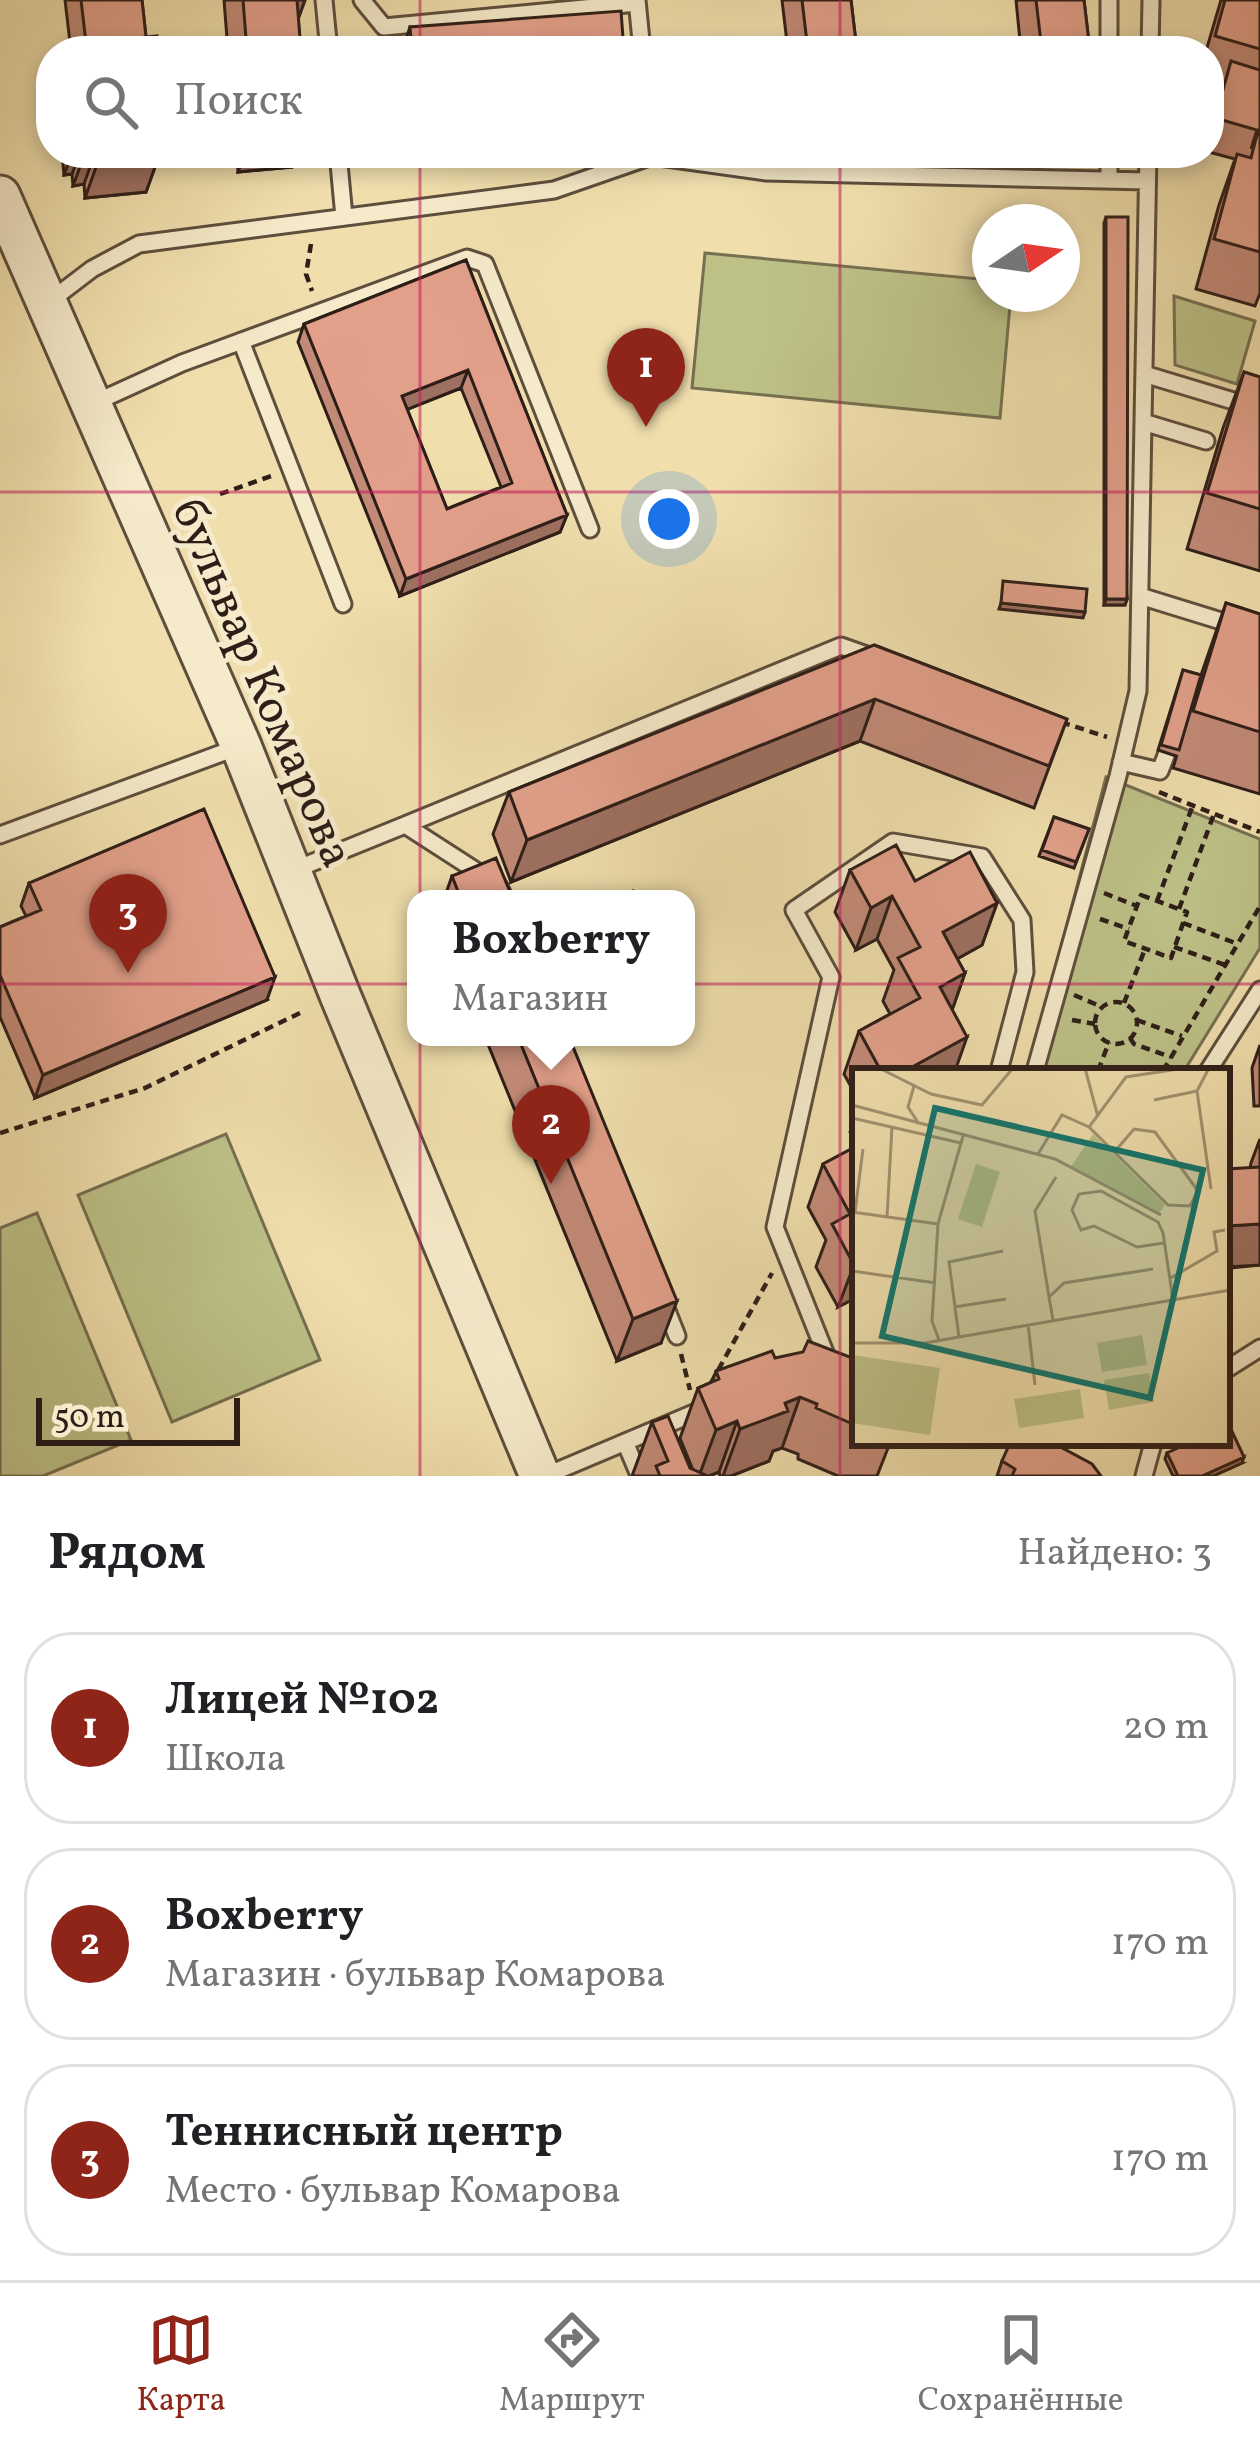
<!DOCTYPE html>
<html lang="ru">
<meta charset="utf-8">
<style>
:root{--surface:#fff;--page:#f2f2f2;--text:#202124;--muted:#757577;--line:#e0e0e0;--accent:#8f2418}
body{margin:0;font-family:Vollkorn,serif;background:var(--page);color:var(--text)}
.compass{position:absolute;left:972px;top:204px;width:108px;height:108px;border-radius:50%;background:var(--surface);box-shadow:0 6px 18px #0003;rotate:77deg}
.scale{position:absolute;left:36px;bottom:30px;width:204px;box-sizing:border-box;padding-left:12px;border:6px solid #2e1e18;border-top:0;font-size:33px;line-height:42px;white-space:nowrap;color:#2e1e18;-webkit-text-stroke:9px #f5eaca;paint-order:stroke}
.you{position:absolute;left:669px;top:519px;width:42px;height:42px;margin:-30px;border:9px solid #fff;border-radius:50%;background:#1a73e8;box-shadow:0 0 0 18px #1a73e833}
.badge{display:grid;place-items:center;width:78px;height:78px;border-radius:50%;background:var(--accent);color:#fff;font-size:39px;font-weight:700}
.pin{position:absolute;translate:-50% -99px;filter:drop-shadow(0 3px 6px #0008)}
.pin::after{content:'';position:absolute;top:63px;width:42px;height:36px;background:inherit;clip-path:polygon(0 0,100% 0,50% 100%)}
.popup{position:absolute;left:407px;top:890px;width:288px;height:156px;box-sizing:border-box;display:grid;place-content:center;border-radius:24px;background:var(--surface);filter:drop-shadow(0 3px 9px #0005);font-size:39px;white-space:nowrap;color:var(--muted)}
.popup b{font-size:45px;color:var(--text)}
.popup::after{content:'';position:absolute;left:50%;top:100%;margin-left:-24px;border:24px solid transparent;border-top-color:var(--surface)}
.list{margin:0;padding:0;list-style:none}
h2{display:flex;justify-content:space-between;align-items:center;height:156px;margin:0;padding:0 48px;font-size:51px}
h2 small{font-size:39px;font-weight:400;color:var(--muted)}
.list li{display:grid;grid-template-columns:78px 1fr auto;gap:36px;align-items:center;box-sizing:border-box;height:192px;margin:0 24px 24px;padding:0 24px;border:3px solid var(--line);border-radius:48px}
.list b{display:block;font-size:45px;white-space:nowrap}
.list p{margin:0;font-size:39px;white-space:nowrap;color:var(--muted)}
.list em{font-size:39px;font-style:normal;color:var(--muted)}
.icon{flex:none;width:66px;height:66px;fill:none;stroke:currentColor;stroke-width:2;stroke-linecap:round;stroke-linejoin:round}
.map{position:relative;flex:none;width:1260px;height:1476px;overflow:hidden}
.search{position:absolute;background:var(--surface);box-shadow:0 6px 18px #0003;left:36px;right:36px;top:36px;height:132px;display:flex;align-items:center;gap:30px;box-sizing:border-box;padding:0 42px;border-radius:48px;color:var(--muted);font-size:45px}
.sheet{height:804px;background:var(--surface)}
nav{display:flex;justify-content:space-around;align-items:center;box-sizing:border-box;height:168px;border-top:3px solid var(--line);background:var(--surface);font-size:33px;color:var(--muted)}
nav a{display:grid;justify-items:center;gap:6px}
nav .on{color:var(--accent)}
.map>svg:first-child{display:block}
</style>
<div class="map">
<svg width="1260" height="1476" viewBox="0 0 1260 1476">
<rect width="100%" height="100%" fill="#f0dfad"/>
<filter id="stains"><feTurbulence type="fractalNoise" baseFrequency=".00167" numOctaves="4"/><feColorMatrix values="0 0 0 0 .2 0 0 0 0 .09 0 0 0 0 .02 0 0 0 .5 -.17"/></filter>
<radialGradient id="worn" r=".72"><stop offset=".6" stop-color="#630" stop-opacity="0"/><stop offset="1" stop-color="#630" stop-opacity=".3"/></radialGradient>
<path fill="#bdc188" stroke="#767050" stroke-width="3" d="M705 253 990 280V294H1011L1000 418 692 388Z
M1174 296 1255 321 1237 384 1175 365Z
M1106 777 1260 839V948L1184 1071H1028Z
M226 1134 320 1360 172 1422 78 1195Z
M37 1213 131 1440 43 1476H0V1228Z"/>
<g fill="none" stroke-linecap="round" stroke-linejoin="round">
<defs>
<path id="service" d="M324 0 329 51
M362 0 384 27 637 3
M637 0 642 51
M1109 0V51
M1150 51 1151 0
M338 153 344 217
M1109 153V179
M50 301 92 269 139 244 554 190 652 156 766 172 1147 181
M241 341 343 604
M1144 374 1260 409
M94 403 182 363 467 258 485 264 590 529
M1143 422 1206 441
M1140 596 1260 633
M1121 762 1160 771 1167 753
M405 825 841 646 875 658
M0 835 238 747
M294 870 405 825 498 885 505 899
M1035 1071 1118 776 1138 691 1148 153
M1208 1071 1260 990
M664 1303 677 1336
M828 1360 775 1227 831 977 794 910 893 842 982 857 1022 920 1025 972 999 1071
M1227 1369 1260 1348
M625 1442 639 1475
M545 1476 706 1408
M1144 1476 1153 1443"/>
<path id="tertiary" d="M0 196 241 746 340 995 540 1476"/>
</defs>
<use href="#service" stroke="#5e4e3d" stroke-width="21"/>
<use href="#tertiary" stroke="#5e4e3d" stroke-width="45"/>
<path stroke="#2e1e18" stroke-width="4.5" stroke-dasharray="9 6" stroke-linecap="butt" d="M311 244 306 274 312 291
M220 494 271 476
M1061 722 1107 737
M1159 792 1260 832
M1104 893 1137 906
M1141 895 1187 912 1171 958 1124 941Z
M1157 901 1193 805
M1179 909 1214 814
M1100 919 1129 929
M1183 923 1238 944
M1174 947 1225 965
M1074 995 1102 1007
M1095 1023a21 21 0 1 1 42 0a21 21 0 1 1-42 0Z
M1124 1003 1145 949
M1072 1020 1095 1024
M1137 1020 1182 1036
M1130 1038 1134 1044 1171 1057
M1098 1071 1109 1042
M1163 1071 1260 906
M0 1133 145 1088 302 1012
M681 1354 690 1390
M711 1383 772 1273"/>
<use href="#service" stroke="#f5eaca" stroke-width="15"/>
<use href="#tertiary" stroke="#f5eaca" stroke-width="39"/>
</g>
<path fill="#c28a77" stroke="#2e1e18" stroke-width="3" fill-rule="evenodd" d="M65 0H142L146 37 158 51H71Z
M224 0H305L298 19 301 51H228Z
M782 0H851L857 51H788Z
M1016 0H1084L1090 51H1021Z
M1221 0H1260V293L1255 306 1196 289 1219 205 1235 159 1209 152V130L1219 93 1209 90V51H1206Z
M410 27 624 51H402Z
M62 153H160L146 192 85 198 84 184 73 186 72 174 64 175Z
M237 153H297L292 167 238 172Z
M1106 217 1127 599 1125 605H1104V223Z
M466 260 567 515 560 532 400 596 298 342 304 324ZM461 388 501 487 447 509 407 409Z
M1244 372 1260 377V571L1187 549 1223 428Z
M1226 603 1260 614V794L1173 768 1177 755 1176 756 1158 750 1183 670 1201 675Z
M874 645 1067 719 1034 808 860 741 511 882 493 834 509 792Z
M1054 817 1089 829 1074 868 1039 856Z
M850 870 915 881 997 903 982 945 957 959 965 973 952 1010 955 1071H855V1094L844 1074 859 1031 890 1014 883 1001 894 970 877 939 856 950 835 912Z
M452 876 513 899H444Z
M29 883 267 1000 35 1098 0 1017V927L26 916 21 906Z
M485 1037H569L661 1343 617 1361Z
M1260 1045V1106H1254L1252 1068Z
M855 1117V1142L850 1132Z
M1260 1139V1265L1230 1268 1251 1163Z
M855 1147V1298L838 1307 816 1267 826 1240 808 1207 823 1164Z
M775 1358 855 1359V1443H890L877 1476H838L798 1459V1454L782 1448 773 1451 769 1461 731 1476H720L719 1472 709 1476H632L652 1422 693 1470 680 1438 698 1388 712 1382 716 1371Z
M1167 1453 1242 1463 1213 1476H1173L1165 1459Z
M1002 1461 1101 1476H997Z"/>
<path fill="#9e7061" stroke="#2e1e18" stroke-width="3" d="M297 0H305L290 41Z
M72 153H80L72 174 64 175Z
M85 153H95L84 184 73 186Z
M101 153H160L146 192 85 198Z
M245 153H297L292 167 238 172Z
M1039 153H1084L1082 160 1034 165Z
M468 370 461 388 396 414 402 396Z
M567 515 560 532 400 596 406 579Z
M1106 599H1127L1125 605H1104Z
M1001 603 1085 612 1083 618 999 609Z
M875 699 860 741 511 882 527 840Z
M892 896 877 939 856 950 871 908Z
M997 903 982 945 928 975 943 932Z
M965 973 950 1016 940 987Z
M275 977 267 1000 35 1098 43 1075Z
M967 1037 955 1071H911L912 1067Z
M1260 1224V1265L1227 1267V1226Z
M855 1264V1298L838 1307 854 1265Z
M677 1301 661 1343 617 1361 633 1319Z
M800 1397 782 1448 773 1451 769 1461 731 1476H723L740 1429 785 1403Z
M737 1421 719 1472 709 1476H699L716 1430Z
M1244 1457 1242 1463 1213 1476H1202Z"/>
<path fill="#e2a08a" stroke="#2e1e18" stroke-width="3" fill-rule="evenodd" d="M81 0H142L146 37 98 42 94 51H87Z
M243 0H297L301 51H247Z
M802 0H851L857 51H808Z
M1036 0H1084L1090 51H1042Z
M1225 0H1260V49L1215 36Z
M621 11 624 51H412L410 27Z
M157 36 158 51H99L98 42Z
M962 44V51H896Z
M1231 61 1260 70V132L1258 131 1251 149 1257 130 1215 118Z
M1258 131 1260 132V252L1214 239 1237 154 1251 158Z
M1106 217H1128L1127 599H1106Z
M466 260 567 515 406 579 304 324ZM468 370 512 483 447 509 402 396Z
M1244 372 1260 377V509L1207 493Z
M1003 581 1087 589 1085 612 1001 603Z
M1226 603 1260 614V732L1193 711Z
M874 645 1067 719 1049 766 875 699 527 840 509 792Z
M1183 670 1201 675 1179 750 1161 745Z
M204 809 275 977 43 1075 0 975V927L41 910 29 883Z
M1054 817 1089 829 1076 862 1042 850Z
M896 845 915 881 970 852 997 903 943 932 965 973 940 987 967 1037 912 1067 914 1071H881L859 1031 920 998 898 958 920 947 892 896 871 908 850 870Z
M496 858 513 899H461L452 876Z
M633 891 636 899H614Z
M518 1037H569L677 1301 633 1319Z
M855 1147V1264L854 1265 832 1224 850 1214 823 1164Z
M1260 1167V1224L1227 1226V1169Z
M1227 1231 1230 1268H1227Z
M808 1341 855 1359V1425L816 1408 817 1404 800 1397 785 1403 788 1411 740 1429 737 1421 716 1430 698 1388 719 1379 716 1371 772 1351 775 1358 803 1352Z
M668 1416 690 1468 708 1476H660L656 1466 668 1461 652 1422Z
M1229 1425 1244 1457 1202 1476H1178L1167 1453 1189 1443H1227V1426Z
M1010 1443H1053L1092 1464 1101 1476H1012L1015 1469 1002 1461Z"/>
<path fill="none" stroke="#c2185b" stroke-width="3" stroke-opacity="0.55" d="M420 0V51M840 0V51M420 153V1476M840 153V1476M0 492H1260M0 984H1260"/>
<g text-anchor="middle" stroke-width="10" stroke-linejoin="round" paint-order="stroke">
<g font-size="48" fill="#2e1e18" stroke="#f5eaca">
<text transform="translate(265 682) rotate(67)" y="17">бульвар Комарова</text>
</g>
</g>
<g transform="translate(852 1068)">
<rect width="378" height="378" fill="#f0dfad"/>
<path d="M241 66 313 137 306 147 218 100ZM124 96 148 104 130 159 106 151ZM290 267 295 297 250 304 245 275ZM0 287 88 300 78 367 0 355ZM297 305 302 334 257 342 252 312ZM228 321 232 350 167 360 162 331Z" fill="#bdc188"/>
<path fill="none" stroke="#a29271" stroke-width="3" d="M27 0 79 26 130 37 161 0M233 0 246 49M333 0 274 9 237 59 316 137 338 138 346 123M357 0 345 23 359 121M62 18 56 39 67 56M302 32 345 23M0 37 203 91 309 147M0 50 109 75M264 82 282 61 303 64 346 123M186 86 210 47 237 59M0 144 86 156M3 144 11 81M35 149 40 59M312 175 285 179 242 158 229 162 220 142 227 126 249 123 306 154 311 165 321 232M0 203 84 215M44 210 58 153M317 211 365 183 362 164 373 162M197 229 183 143 204 109M102 239 154 231M201 252 197 229 212 215 301 201M176 256 183 317M107 269 97 194 151 183M87 272 80 253 86 156 111 68M0 275H73L378 222"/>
<path fill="#0f766e" fill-opacity="0.15" stroke="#0f766e" stroke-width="6" d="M83 40 351 102 298 330 30 268Z"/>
<rect width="378" height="378" fill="none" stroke="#2e1e18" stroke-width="6"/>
</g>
<rect width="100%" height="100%" filter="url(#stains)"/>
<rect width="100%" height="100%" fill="url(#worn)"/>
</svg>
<svg class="compass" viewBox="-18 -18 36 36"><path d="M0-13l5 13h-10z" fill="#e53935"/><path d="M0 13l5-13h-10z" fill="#757577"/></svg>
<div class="scale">50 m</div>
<div class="you"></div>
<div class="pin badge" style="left:646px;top:427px">1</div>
<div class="pin badge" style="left:551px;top:1184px">2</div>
<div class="popup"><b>Boxberry</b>Магазин</div>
<div class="pin badge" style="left:128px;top:973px">3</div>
<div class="search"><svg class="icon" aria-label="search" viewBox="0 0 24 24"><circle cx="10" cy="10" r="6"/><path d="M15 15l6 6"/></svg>Поиск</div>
</div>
<section class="sheet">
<h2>Рядом<small>Найдено: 3</small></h2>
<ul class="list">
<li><span class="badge">1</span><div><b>Лицей №102</b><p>Школа</p></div><em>20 m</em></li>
<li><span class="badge">2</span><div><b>Boxberry</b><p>Магазин · бульвар Комарова</p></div><em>170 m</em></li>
<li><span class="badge">3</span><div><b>Теннисный центр</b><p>Место · бульвар Комарова</p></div><em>170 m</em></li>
</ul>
</section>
<nav>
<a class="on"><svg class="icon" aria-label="map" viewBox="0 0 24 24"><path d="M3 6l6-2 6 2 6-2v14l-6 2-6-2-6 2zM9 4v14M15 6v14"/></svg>Карта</a>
<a><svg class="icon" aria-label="directions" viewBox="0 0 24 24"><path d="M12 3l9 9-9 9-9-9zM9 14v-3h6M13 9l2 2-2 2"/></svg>Маршрут</a>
<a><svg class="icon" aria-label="saved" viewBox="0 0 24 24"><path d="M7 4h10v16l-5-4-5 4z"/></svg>Сохранённые</a>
</nav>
